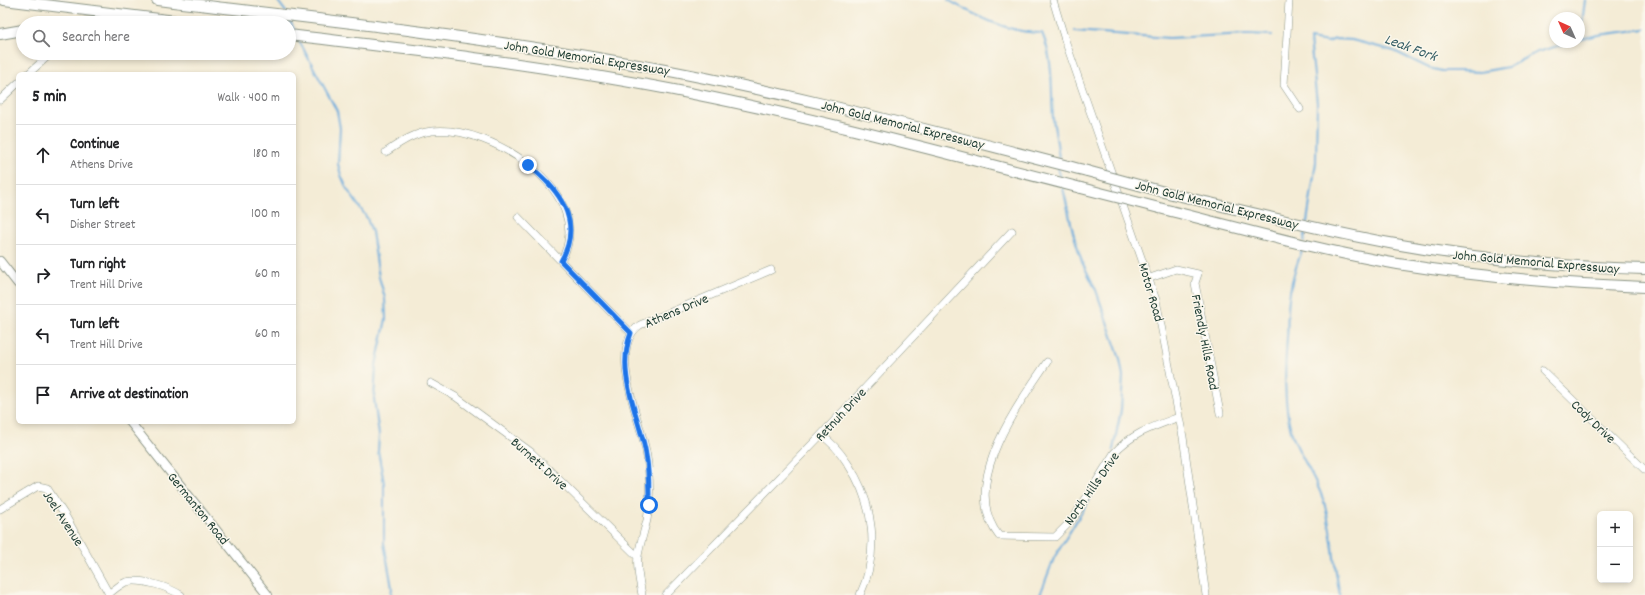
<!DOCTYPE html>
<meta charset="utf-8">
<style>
:root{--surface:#fff;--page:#f2f2f2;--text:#202124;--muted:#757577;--line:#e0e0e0}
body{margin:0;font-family:Dekko,sans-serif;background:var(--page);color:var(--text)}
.controls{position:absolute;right:12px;bottom:12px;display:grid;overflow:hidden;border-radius:6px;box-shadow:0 2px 6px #0003}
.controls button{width:36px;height:36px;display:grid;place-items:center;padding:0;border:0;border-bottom:1px solid var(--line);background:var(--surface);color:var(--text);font:20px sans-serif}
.compass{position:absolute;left:1549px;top:12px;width:36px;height:36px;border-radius:50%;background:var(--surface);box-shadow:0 2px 6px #0003;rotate:315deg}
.stop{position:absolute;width:12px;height:12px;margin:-9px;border:3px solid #1a73e8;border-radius:50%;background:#fff}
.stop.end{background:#1a73e8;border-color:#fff;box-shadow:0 1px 4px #0008}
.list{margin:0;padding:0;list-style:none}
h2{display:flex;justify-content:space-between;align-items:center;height:52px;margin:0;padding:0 16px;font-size:17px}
h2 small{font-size:13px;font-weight:400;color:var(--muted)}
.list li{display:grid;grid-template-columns:26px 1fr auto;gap:12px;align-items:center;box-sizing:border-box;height:60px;padding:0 16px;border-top:1px solid var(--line)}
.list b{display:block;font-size:15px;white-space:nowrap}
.list p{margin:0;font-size:13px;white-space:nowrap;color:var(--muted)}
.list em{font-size:13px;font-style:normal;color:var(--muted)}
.icon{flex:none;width:22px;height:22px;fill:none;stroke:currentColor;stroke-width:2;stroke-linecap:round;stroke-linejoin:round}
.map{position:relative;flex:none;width:1645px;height:595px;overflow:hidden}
.search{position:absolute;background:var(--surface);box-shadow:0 2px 6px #0003;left:16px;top:16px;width:280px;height:44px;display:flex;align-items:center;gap:10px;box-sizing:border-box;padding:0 14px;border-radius:22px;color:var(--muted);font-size:15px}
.panel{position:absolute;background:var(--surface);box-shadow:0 2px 6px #0003;left:16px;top:72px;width:280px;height:352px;border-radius:6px}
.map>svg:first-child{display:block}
</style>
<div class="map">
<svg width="1645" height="595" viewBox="0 0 1645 595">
<rect width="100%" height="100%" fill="#fbf7ec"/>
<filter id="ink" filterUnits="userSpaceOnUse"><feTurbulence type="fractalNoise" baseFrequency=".025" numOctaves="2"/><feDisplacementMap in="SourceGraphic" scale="8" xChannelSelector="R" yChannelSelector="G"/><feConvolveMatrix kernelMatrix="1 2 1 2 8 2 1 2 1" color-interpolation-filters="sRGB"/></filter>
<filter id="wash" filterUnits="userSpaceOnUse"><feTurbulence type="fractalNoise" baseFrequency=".012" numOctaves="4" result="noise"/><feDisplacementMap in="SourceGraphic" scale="16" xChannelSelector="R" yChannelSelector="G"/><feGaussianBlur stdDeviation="0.9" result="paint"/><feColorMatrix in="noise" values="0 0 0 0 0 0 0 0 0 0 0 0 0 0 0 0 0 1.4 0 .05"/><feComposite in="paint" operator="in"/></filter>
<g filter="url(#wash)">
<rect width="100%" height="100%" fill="#f4ecd6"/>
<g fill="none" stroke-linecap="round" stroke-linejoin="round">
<path stroke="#67aadc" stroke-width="2" d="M277 0 286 12
M948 0C976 16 1009 33 1042 33 1054 60 1051 90 1053 119 1055 133 1058 146 1059 160
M289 19 295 32
M1075 31 1169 38 1247 34 1272 35
M298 39 337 111 340 128 338 164 341 175 347 189 367 218 372 232 379 277 385 298 386 319 376 365 374 399 379 435 378 451 384 483V543L392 588 391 595
M1583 39 1582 23 1585 0
M1579 40 1598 35 1645 29
M1058 168 1061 179
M1063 188 1073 232 1082 262 1096 290 1120 359 1123 376 1121 410 1113 450
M1307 222 1316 162 1317 103 1310 39 1328 42 1335 39 1352 40 1394 51 1429 68 1442 71H1458L1480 72 1508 67 1537 52 1572 42
M1304 242 1306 228
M1303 248C1295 268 1288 291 1288 313 1287 321 1288 329 1287 337 1285 368 1283 400 1291 431 1298 455 1315 475 1323 499 1333 530 1333 563 1340 595
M1040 595 1054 558 1094 492"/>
</g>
</g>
<g filter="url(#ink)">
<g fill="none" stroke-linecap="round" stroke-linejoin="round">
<defs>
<path id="minor" d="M1053 0 1065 40 1156 300 1183 437 1206 595
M1289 0 1284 85 1300 109
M28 74 47 57
M0 100 18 83
M386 152C401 142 414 133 432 131 491 124 599 194 561 261
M518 217 631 333
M1150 278 1176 269 1198 274 1195 283 1220 413
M1047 362C1018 405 958 485 999 536L1055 537 1073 519 1114 453C1132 433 1155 426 1179 417
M1543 371 1645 470
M431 383 456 397 531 452 638 557
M821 435C832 442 841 453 848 464 874 503 880 552 860 595
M0 509 38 486 47 488 66 517 109 594
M108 595C112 591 121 584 126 582 141 578 168 587 181 595
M642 595C640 583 636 568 638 556 640 544 644 532 647 520 651 497 650 474 646 451 640 420 607 347 640 325L771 270
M666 595 821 435 1012 231"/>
<path id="major" d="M0 261 18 284
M130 422 268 595"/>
<path id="highway" d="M4 0 192 23
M157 0C308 18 459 34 609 60 770 87 928 130 1087 171
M86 23 138 22
M0 34 23 30
M289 35C425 51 560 67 694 94 824 120 952 155 1081 188
M1168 193C1244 211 1319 230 1395 244 1478 259 1561 267 1645 269
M1171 211C1246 230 1321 251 1398 264 1480 277 1562 284 1645 287"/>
</defs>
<use href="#minor" stroke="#8a9485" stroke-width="8"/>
<use href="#major" stroke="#8a9485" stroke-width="10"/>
<use href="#highway" stroke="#8a9485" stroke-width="12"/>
<use href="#minor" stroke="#fff" stroke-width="7"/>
<use href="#major" stroke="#fff" stroke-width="8"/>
<use href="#highway" stroke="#fff" stroke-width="10"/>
<defs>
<path id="highway-bridge" d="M1087 171 1168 193
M1081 188 1171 211"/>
</defs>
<use href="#highway-bridge" stroke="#8a9485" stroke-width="12" stroke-linecap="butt"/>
<use href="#highway-bridge" stroke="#fff" stroke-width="10"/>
</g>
</g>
<g fill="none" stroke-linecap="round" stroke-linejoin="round" filter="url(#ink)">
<path stroke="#1a73e8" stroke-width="5" d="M528 165C559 189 584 221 561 261L631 333C616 372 637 411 645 449 649 468 649 486 649 505"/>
</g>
<g text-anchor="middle" stroke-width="3" stroke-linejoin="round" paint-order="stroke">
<g font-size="14" fill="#1f3d34" stroke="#fbf7ec">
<text transform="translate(587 57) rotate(9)" y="5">John Gold Memorial Expressway</text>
<text transform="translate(903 124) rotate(14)" y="5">John Gold Memorial Expressway</text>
<text transform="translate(1217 204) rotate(14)" y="5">John Gold Memorial Expressway</text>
<text transform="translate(1536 261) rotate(5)" y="5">John Gold Memorial Expressway</text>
<text transform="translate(1152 292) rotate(74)" y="5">Motor Road</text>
<text transform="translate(676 310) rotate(-23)" y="5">Athens Drive</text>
<text transform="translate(1206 342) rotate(79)" y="5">Friendly Hills Road</text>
<text transform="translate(840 414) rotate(-47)" y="5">Retnuh Drive</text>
<text transform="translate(1594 421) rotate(44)" y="5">Cody Drive</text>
<text transform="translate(540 463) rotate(42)" y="5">Burnett Drive</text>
<text transform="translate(1091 488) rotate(-55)" y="5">North Hills Drive</text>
<text transform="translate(199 508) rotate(51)" y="5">Germanton Road</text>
<text transform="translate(64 518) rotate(57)" y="5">Joel Avenue</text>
</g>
<g font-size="15" font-style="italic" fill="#355e66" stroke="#fbf7ec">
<text transform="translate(1411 47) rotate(20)" y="5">Leak Fork</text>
</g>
</g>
</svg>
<div class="controls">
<button>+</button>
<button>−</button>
</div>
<svg class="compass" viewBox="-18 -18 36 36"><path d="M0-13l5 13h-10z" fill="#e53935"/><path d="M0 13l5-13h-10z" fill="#757577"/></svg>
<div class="stop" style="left:649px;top:505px"></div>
<div class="stop end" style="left:528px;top:165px"></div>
<div class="search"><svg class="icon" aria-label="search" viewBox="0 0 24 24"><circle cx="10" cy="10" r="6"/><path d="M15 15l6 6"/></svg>Search here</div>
<section class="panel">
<h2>5 min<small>Walk · 400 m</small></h2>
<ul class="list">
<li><svg class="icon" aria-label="ahead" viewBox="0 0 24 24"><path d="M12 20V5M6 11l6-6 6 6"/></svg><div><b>Continue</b><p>Athens Drive</p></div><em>180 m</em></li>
<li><svg class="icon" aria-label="left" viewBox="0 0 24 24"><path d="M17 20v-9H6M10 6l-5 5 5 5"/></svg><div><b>Turn left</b><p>Disher Street</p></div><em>100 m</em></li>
<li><svg class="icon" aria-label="right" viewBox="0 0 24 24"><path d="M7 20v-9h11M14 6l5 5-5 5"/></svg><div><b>Turn right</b><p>Trent Hill Drive</p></div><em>60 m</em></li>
<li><svg class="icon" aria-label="left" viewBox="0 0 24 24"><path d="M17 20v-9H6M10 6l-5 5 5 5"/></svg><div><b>Turn left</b><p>Trent Hill Drive</p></div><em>60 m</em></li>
<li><svg class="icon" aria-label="arrive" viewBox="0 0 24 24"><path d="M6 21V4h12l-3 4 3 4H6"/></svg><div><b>Arrive at destination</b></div></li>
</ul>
</section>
</div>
